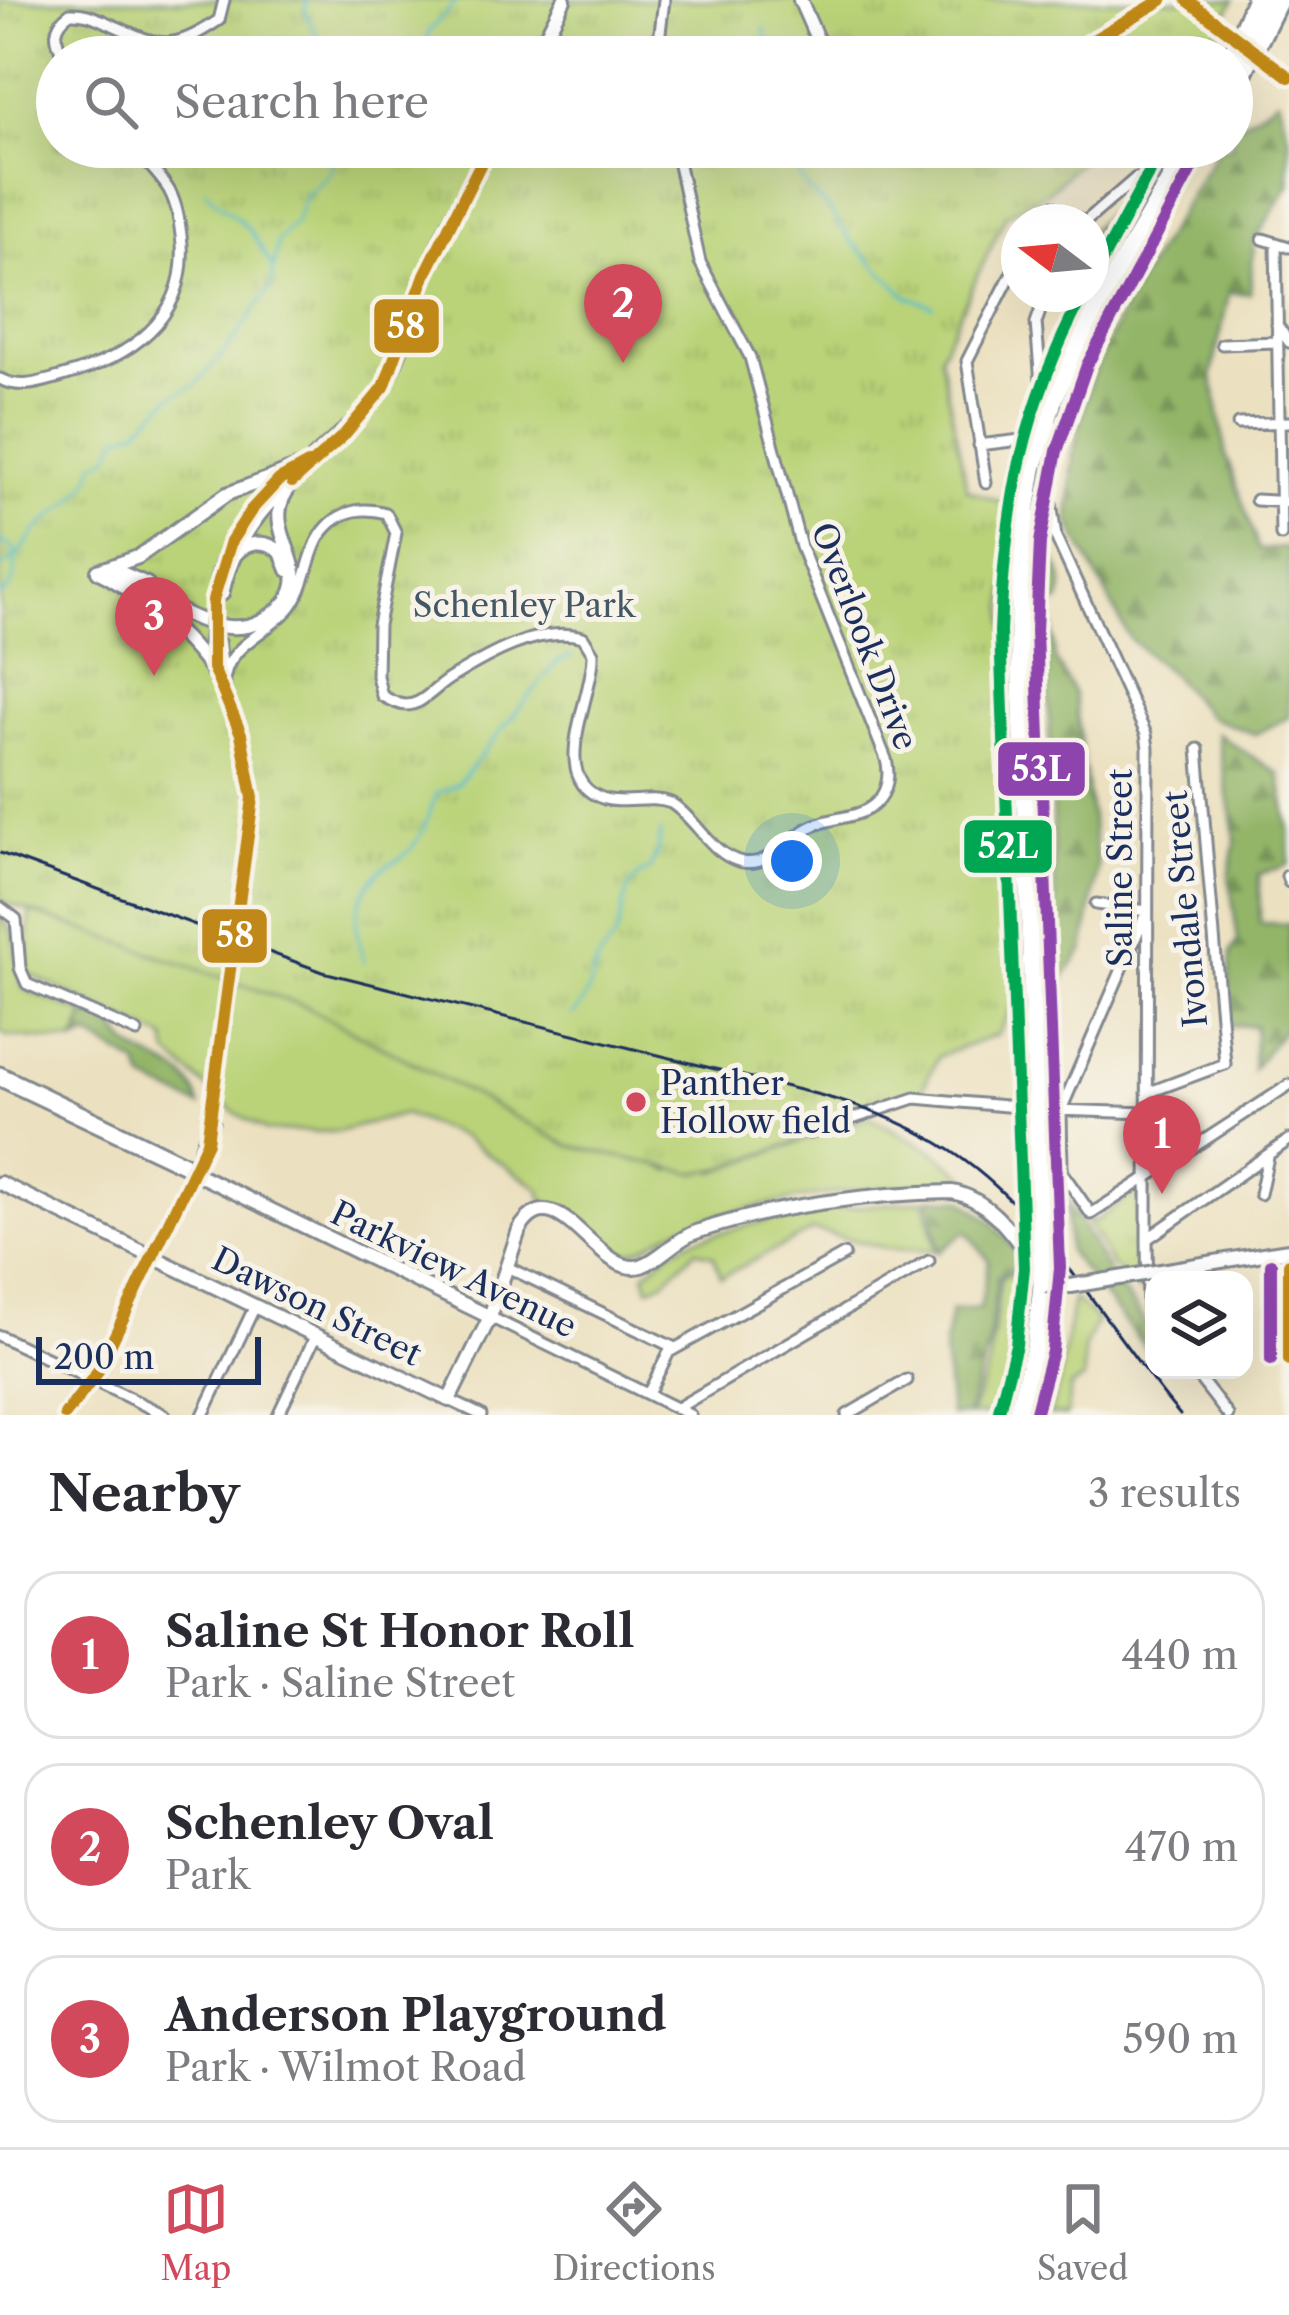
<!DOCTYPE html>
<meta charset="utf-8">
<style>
:root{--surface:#fff;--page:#f2f2f3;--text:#2b2b33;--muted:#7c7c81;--line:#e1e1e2;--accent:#d1495b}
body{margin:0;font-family:"Libre Caslon Text",serif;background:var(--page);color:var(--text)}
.controls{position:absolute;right:36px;bottom:36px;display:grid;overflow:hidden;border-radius:24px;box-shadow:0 12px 48px #0002}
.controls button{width:108px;height:108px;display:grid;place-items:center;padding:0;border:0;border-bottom:3px solid var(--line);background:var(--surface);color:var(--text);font:60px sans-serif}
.compass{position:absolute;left:1001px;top:204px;width:108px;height:108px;border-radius:50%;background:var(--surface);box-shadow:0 12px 48px #0002;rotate:286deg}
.scale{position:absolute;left:36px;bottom:30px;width:225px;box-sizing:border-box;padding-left:12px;border:6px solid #1b2f5e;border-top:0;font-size:33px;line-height:42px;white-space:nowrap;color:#1b2f5e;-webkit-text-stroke:9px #f7f3e8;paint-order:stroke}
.you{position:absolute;left:792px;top:861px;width:42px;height:42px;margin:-30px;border:9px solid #fff;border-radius:50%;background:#1a73e8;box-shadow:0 0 0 18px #1a73e833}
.badge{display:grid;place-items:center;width:78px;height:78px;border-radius:50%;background:var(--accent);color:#fff;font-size:39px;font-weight:700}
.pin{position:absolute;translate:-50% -99px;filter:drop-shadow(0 3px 6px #0008)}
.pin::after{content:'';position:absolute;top:63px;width:42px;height:36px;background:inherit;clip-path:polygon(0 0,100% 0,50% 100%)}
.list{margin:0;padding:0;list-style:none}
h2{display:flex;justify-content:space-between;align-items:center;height:156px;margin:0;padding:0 48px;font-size:51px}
h2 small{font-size:39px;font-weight:400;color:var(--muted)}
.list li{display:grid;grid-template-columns:78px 1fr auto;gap:36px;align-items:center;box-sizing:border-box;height:168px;margin:0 24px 24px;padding:0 24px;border:3px solid var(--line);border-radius:36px}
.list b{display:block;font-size:45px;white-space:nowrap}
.list p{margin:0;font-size:39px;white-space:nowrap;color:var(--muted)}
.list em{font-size:39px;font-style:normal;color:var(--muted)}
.icon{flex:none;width:66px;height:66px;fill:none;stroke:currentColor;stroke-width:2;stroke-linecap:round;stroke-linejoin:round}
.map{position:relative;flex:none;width:1289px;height:1415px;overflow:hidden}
.search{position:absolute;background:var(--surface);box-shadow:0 12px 48px #0002;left:36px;right:36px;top:36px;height:132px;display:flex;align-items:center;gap:30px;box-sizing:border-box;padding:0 42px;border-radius:66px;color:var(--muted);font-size:45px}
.sheet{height:732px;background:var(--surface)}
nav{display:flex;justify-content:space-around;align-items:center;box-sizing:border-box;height:168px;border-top:3px solid var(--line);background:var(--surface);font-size:33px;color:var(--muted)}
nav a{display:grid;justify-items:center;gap:6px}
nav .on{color:var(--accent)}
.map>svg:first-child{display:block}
</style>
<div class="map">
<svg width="1289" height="1415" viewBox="0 0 1289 1415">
<defs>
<pattern id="forest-firs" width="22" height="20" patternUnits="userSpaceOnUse" patternTransform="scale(3)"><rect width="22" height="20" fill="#93b568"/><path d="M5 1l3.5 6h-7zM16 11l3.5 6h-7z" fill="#779459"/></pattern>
<pattern id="park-tufts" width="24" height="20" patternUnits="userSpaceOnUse" patternTransform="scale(3)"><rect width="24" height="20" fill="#bad378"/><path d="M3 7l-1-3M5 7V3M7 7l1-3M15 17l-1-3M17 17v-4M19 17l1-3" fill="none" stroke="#9fb56a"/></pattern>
</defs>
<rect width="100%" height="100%" fill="#f7f3e8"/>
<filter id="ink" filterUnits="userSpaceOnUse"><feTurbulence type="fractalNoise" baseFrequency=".00833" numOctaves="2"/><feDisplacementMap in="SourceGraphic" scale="24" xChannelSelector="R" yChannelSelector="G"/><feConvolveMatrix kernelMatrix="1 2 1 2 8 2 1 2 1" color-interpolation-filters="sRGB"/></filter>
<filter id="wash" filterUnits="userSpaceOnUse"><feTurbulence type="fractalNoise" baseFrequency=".004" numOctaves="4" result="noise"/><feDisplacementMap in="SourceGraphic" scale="48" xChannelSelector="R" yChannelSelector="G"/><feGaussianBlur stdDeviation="2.7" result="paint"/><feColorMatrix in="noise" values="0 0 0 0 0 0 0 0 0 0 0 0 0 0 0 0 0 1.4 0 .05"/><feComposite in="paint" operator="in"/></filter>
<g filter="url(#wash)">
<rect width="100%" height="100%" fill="#ebe0bf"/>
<path fill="#bad378" stroke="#6a816b" stroke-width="3" d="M30 911 80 918 315 1000 670 1171 698 1152 715 1172 870 1117 936 1153 987 1194C979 1191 969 1186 961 1185 907 1177 730 1207 679 1228 656 1238 646 1251 621 1253L580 1219 542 1199 540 1189 462 1137 404 1114 337 1132 266 1131 234 1112 169 1054 166 1039 27 973Z
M0 914 13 934 23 989 85 1014 75 1042 8 1036 0 1031Z
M925 1200 936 1251 889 1249 813 1230 721 1277 714 1256 696 1250 665 1280 649 1288 645 1273 672 1250 695 1239 797 1213Z
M1025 1270 1015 1354 1001 1415H970L989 1364 1001 1278Z
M1073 1299 1097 1320 1084 1350V1379L1071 1387 1066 1415H1049L1059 1383Z"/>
<path fill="url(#forest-firs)" stroke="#577263" stroke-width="3" d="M1278 99 1289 138V185L1254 242 1250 293H1229L1212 374 1226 455 1259 550 1289 548V611L1284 615 1289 633V717L1255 734 1209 717 1174 677 1130 639 1069 523 1073 454 1091 378 1128 299 1216 151 1219 147H1232L1233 129Z
M1156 172 1091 284V230L1122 198Z
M1047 546C1058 566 1069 581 1059 602L1051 603 1055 659 1074 694 1098 867 1084 950 1065 975 1056 996C1057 846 1044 696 1047 546Z
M1217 734 1279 774 1289 831V865L1259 874 1260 923 1289 924V1022L1253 1069 1255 1026 1227 1025 1231 952 1238 940 1229 877 1236 839Z
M85 1014 117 1028C131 1067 191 1055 200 1106L144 1080 138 1065 89 1036 75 1042Z
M1066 1197C1079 1220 1091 1243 1105 1266 1123 1296 1154 1320 1154 1359L1068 1251Z
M929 1198 962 1199 992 1222 1026 1264 998 1276 988 1347 967 1415H950L944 1347 951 1311 980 1308 989 1260 966 1231 939 1252Z"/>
<path fill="url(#park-tufts)" stroke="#6a816b" stroke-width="3" d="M0 0H1234L1204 57H57V147H1094L1050 190 1006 215 940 355 967 489 1011 506 1005 606 1016 1000 997 1035 939 1056 920 1093 883 1103 814 1135 724 1168 695 1173 570 1146 307 1007 0 901Z
M1138 1191 1140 1291 1110 1263 1087 1221 1097 1220Z"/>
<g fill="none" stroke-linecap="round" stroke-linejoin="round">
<path stroke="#4dbac7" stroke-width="3" d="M307 0 305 10 327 57
M764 28 771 57
M420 57 430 30 458 0
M788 147 798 161 799 175 805 186 831 212 852 242 907 296 933 306
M206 190C218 208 236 215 250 231 259 242 264 256 273 267
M0 540 14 549C17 566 16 588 0 596
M0 568C19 558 21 550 33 535 54 509 89 499 95 463L109 457 118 437 138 429 170 397 195 385 227 349 271 287 278 241 296 221 306 195 327 177 338 147
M364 963C353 927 352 905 377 874 385 864 400 861 408 852 424 835 428 815 437 793L457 785 557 662 571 656
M572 1015C591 1000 589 977 601 956 606 949 615 942 617 933 625 908 621 882 649 870L658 851 661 832"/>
</g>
</g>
<g filter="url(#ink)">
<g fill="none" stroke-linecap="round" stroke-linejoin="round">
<defs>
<path id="street" d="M64 57C54 39 52 26 70 13 84 12 94 17 106 22 160 46 168 54 219 20L224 0
M657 57 664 0
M1038 222 1044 209 1052 206 1083 222
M1085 222 1136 178
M1263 239 1289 247
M1276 243 1281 535
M1277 325 1289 342
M1222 344 1276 342
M0 379C21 390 41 382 63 376 129 358 187 320 182 244 180 226 178 206 169 190 160 175 145 161 133 147
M1044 418 1036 323 1046 294
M1238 424 1289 422
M979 445 1045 437
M986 483 967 361 1019 259
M1050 495 1056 537 1146 734 1148 748 1147 1239 1148 1309 1154 1320
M1256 500 1289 502
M225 676C229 646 269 631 288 610 309 587 306 549 327 527 344 509 364 507 386 513L396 533 378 625 377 676 382 696C394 702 404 709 418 702 428 697 438 686 449 679 486 656 539 625 583 637L593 653C595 695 544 781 605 799 627 805 649 795 671 803 697 819 711 855 742 862 768 867 787 841 807 829 828 816 859 820 876 803 888 791 890 774 886 759L801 547 750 357 700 262 675 147
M1287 876 1289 882
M1096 904 1147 911 1061 1110 1062 1172 1091 1214 1289 1085
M0 907 16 919 20 968 27 984 137 1032
M0 1072 184 1161 193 1172
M0 1081 193 1172
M1147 1093 1225 1064 1198 749
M1056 1110 1147 1113
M810 1133 915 1098 1040 1109
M1260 1194 1268 1157
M1147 1239 1289 1140
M507 1267 675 1348
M490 1317 690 1415
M0 1336 165 1415
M1193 1370 1228 1415
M649 1392 669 1352 844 1255
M449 1400 481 1415
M679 1407 929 1261
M203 1415 255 1306
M278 1415 316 1335
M847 1415 907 1380"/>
<path id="secondary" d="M800 0 825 57
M1187 0 1199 7
M535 57 564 0
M1064 57 1162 0
M233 557C246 541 264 539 281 552L288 570
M110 568 147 584
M98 571 138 557 227 494 307 464
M99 572C135 589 191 639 213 673
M127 588 136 587C173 606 222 643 263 620 332 582 263 540 283 498 303 456 355 430 381 390 403 356 410 315 424 278 441 233 467 190 489 147
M222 594C231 552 252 518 283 489
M213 600C221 550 246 507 285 476
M210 642 216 679 223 686C241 735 256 777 250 830
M218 643 223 686
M193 1172 490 1317
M0 1183 449 1400 490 1317 519 1230C557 1168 598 1279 641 1266 661 1259 675 1239 696 1232 772 1206 872 1193 952 1192 998 1200 1022 1252 1051 1284L1071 1286
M1269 1253 1289 1250
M1289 1264V1360
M65 1415 97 1373 193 1172 212 1121"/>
<path id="highway" d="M1234 47 1254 0
M1232 73 1267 0
M1232 97 1280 0
M1054 401 1090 316 1188 147
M1060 428 1102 322 1203 147
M1022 540 1018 631 1030 947
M1036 541 1032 630 1044 947
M1016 1415 1034 1348 1041 1286
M1031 1415 1048 1350 1055 1294"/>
</defs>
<use href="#street" stroke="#83888e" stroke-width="15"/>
<use href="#secondary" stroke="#83888e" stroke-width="18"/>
<use href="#highway" stroke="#83888e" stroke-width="21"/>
<use href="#street" stroke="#fff" stroke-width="9"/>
<use href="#secondary" stroke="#fff" stroke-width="12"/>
<use href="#highway" stroke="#fff" stroke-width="15"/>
<path stroke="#1b2f5e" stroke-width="3" d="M0 853 323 972 820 1095C862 1107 903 1121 940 1144 1044 1207 1103 1325 1180 1415"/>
<defs>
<path id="secondary-bridge" d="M1199 7 1289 77
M210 642 213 600
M1071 1286 1269 1253"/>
<path id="highway-bridge" d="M1022 540 1034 469 1054 401
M1036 541 1060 428
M1030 947 1041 1286
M1044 947 1055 1294"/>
</defs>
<use href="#secondary-bridge" stroke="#83888e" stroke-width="18" stroke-linecap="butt"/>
<use href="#highway-bridge" stroke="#83888e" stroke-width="21" stroke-linecap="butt"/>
<use href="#secondary-bridge" stroke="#fff" stroke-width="12"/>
<use href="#highway-bridge" stroke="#fff" stroke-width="15"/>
<defs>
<path id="bus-1" d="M1187 0 1289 77
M1064 57 1162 0
M292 482 344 435 384 387 425 275 489 147
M1289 1264V1360
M65 1415 97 1373 207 1142 253 798 241 734 213 668V600L231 541 252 509 279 480 308 464"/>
<path id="bus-2" d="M1271 1264V1360
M1035 1415 1052 1351 1060 1268 1036 631 1040 542 1057 451 1087 365 1199 155"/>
<path id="bus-3" d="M1091 281 1163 147
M999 1410 1016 1345 1024 1268 1000 632C1005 504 1023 407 1084 294"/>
</defs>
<use href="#bus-1" stroke="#f7f3e8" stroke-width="21"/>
<use href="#bus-2" stroke="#f7f3e8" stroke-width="21"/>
<use href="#bus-3" stroke="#f7f3e8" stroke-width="21"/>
<use href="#bus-1" stroke="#c08818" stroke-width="12"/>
<use href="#bus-2" stroke="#8e44ad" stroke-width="12"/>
<use href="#bus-3" stroke="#00a651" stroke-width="12"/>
</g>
</g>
<circle fill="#d1495b" stroke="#f7f3e8" stroke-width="4.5" cx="636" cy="1102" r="12"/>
<g text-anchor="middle" stroke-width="10" stroke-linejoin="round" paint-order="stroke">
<g font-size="33" fill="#435864" stroke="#f7f3e8">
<text x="524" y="617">Schenley Park</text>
</g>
<g font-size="33" fill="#1b2f5e" stroke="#f7f3e8">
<text transform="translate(865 636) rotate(69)" y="12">Overlook Drive</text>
<text transform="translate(1120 868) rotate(-90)" y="12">Saline Street</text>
<text transform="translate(1185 909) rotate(-95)" y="12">Ivondale Street</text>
<text transform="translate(454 1269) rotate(26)" y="12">Parkview Avenue</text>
<text transform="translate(317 1306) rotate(26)" y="12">Dawson Street</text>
</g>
<g font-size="33" fill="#1b2f5e" stroke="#f7f3e8" text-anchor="start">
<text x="660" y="1095">Panther<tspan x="660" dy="38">Hollow field</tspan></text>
</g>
</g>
<g stroke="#f7f3e8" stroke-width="4.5">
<rect x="372" y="297" width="69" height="58" rx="12" fill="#c08818"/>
<rect x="996" y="740" width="91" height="58" rx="12" fill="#8e44ad"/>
<rect x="962" y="818" width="92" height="57" rx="12" fill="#00a651"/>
<rect x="200" y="907" width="69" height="58" rx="12" fill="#c08818"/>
</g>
<g font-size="33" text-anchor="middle" font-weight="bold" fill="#fff">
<text x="406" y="338">58</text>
<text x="1041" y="781">53L</text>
<text x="1008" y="858">52L</text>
<text x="235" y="947">58</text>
</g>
</svg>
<div class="controls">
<button><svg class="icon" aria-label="layers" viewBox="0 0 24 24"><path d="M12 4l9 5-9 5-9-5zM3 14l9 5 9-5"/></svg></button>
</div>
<svg class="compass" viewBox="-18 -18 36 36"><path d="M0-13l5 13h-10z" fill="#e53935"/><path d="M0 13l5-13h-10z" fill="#7c7c81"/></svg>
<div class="scale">200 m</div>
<div class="you"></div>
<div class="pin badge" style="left:1162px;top:1194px">1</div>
<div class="pin badge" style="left:623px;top:363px">2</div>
<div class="pin badge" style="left:154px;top:676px">3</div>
<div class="search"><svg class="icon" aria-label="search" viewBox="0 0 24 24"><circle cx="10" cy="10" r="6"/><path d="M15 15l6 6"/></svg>Search here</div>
</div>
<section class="sheet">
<h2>Nearby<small>3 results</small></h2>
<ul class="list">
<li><span class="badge">1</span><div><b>Saline St Honor Roll</b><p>Park · Saline Street</p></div><em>440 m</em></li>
<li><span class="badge">2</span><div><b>Schenley Oval</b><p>Park</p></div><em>470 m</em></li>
<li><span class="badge">3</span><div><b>Anderson Playground</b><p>Park · Wilmot Road</p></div><em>590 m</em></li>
</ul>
</section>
<nav>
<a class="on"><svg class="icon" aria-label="map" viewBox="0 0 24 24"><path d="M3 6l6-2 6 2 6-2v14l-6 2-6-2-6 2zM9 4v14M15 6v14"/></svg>Map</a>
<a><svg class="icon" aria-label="directions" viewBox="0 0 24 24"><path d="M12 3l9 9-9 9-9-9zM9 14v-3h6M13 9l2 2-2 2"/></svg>Directions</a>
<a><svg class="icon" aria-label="saved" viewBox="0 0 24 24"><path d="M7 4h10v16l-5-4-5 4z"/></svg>Saved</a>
</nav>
